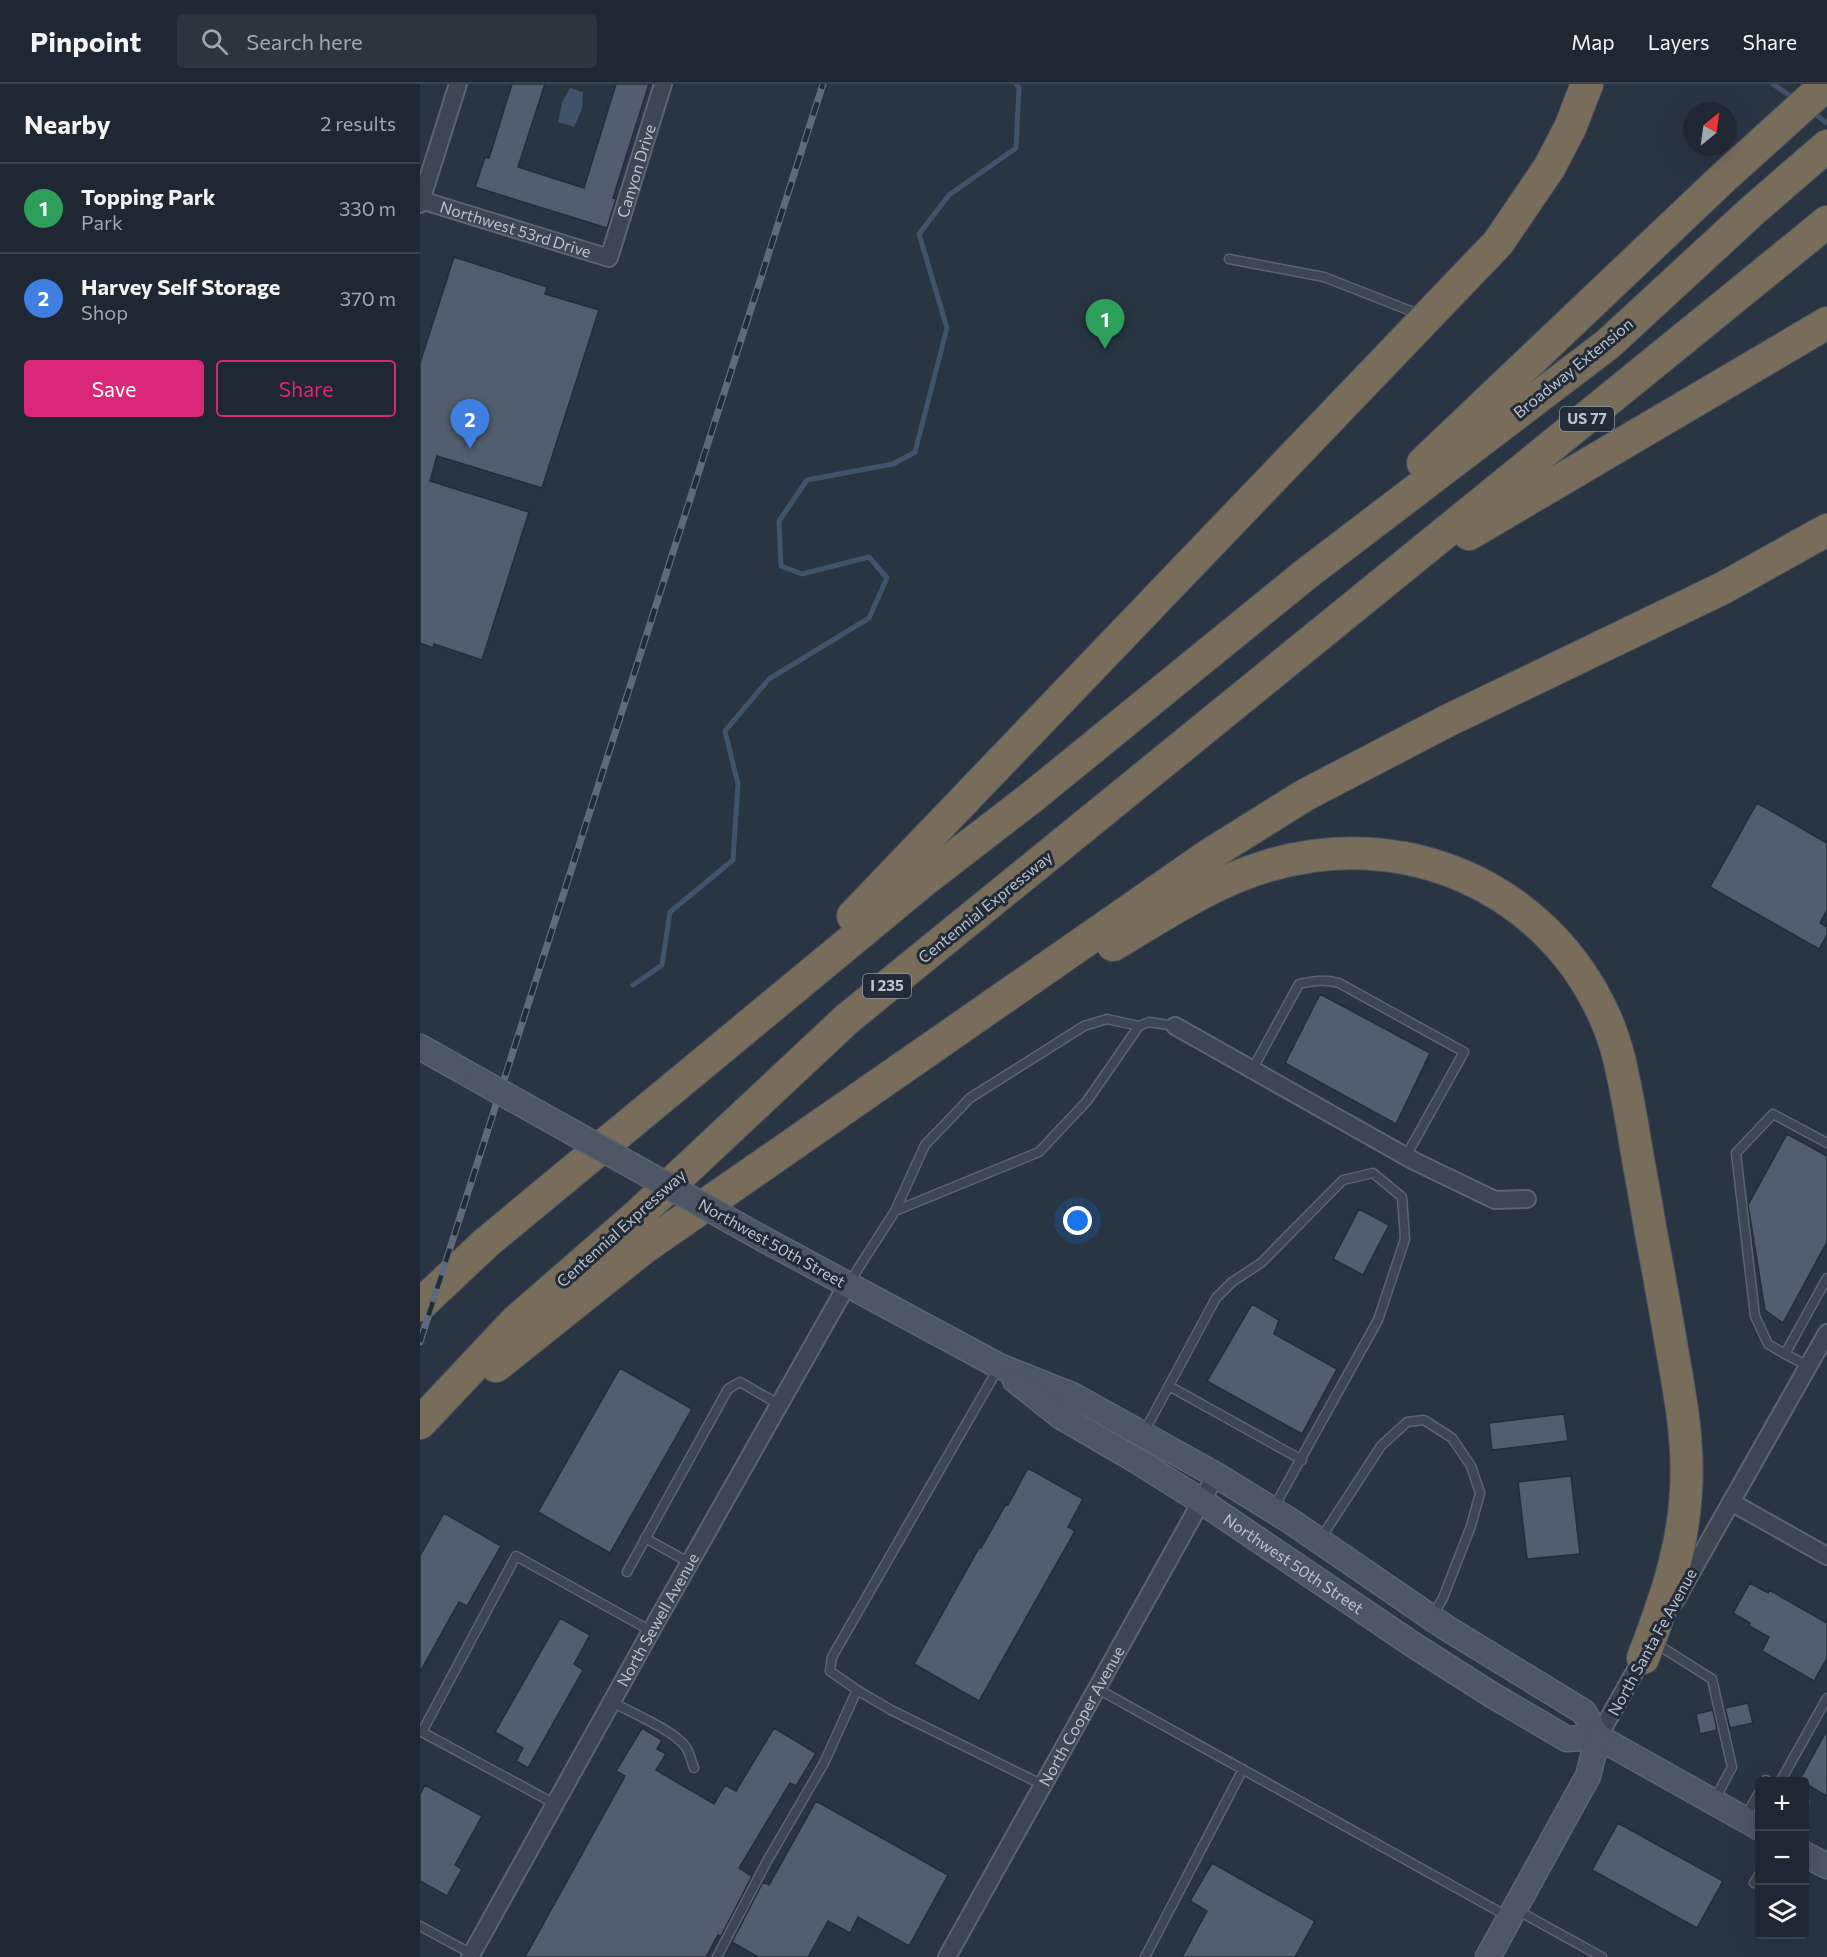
<!DOCTYPE html>
<meta charset="utf-8">
<style>
:root{--surface:#1f2832;--page:#2c343e;--text:#f1f3f6;--muted:#a1a6ac;--line:#3c444d;--accent:#db2777}
body{margin:0;font-family:Commissioner,sans-serif;background:var(--page);color:var(--text)}
.controls{position:absolute;right:18px;bottom:18px;display:grid;overflow:hidden;border-radius:6px;box-shadow:0 6px 24px #0002}
.controls button{width:54px;height:54px;display:grid;place-items:center;padding:0;border:0;border-bottom:2px solid var(--line);background:var(--surface);color:var(--text);font:30px sans-serif}
.compass{position:absolute;left:1263px;top:18px;width:54px;height:54px;border-radius:50%;background:var(--surface);box-shadow:0 6px 24px #0002;rotate:29deg}
.you{position:absolute;left:658px;top:1137px;width:21px;height:21px;margin:-15px;border:4px solid #fff;border-radius:50%;background:#1a73e8;box-shadow:0 0 0 9px #1a73e833}
.badge{display:grid;place-items:center;width:39px;height:39px;border-radius:50%;background:var(--accent);color:#fff;font-size:20px;font-weight:700}
.pin{position:absolute;translate:-50% -50px;filter:drop-shadow(0 2px 3px #0008)}
.pin::after{content:'';position:absolute;top:32px;width:21px;height:18px;background:inherit;clip-path:polygon(0 0,100% 0,50% 100%)}
.list{margin:0;padding:0;list-style:none}
h2{display:flex;justify-content:space-between;align-items:center;height:78px;margin:0;padding:0 24px;font-size:26px}
h2 small{font-size:20px;font-weight:400;color:var(--muted)}
.list li{display:grid;grid-template-columns:39px 1fr auto;gap:18px;align-items:center;box-sizing:border-box;height:90px;padding:0 24px;border-top:2px solid var(--line)}
.list b{display:block;font-size:22px;white-space:nowrap}
.list p{margin:0;font-size:20px;white-space:nowrap;color:var(--muted)}
.list em{font-size:20px;font-style:normal;color:var(--muted)}
.actions{display:flex;gap:12px;padding:18px 24px}
.actions a{flex:1;padding:14px 0;border:2px solid var(--accent);border-radius:6px;text-align:center;font-size:21px;color:var(--accent)}
.actions .main{background:var(--accent);color:#fff}
.icon{flex:none;width:33px;height:33px;fill:none;stroke:currentColor;stroke-width:2;stroke-linecap:round;stroke-linejoin:round}
.map{position:relative;flex:none;width:1407px;height:1873px;overflow:hidden}
header{display:flex;align-items:center;gap:36px;box-sizing:border-box;height:84px;padding:0 30px;background:var(--surface);border-bottom:2px solid var(--line)}
header strong{font-size:28px}
nav{display:flex;gap:33px;margin-inline-start:auto;font-size:21px}
.search{width:420px;height:54px;background:var(--page);display:flex;align-items:center;gap:15px;box-sizing:border-box;padding:0 21px;border-radius:6px;color:var(--muted);font-size:22px}
main{display:flex}
aside{flex:1;background:var(--surface)}
.map>svg:first-child{display:block}
</style>
<header>
<strong>Pinpoint</strong>
<div class="search"><svg class="icon" aria-label="search" viewBox="0 0 24 24"><circle cx="10" cy="10" r="6"/><path d="M15 15l6 6"/></svg>Search here</div>
<nav><a>Map</a><a>Layers</a><a>Share</a></nav>
</header>
<main>
<aside>
<h2>Nearby<small>2 results</small></h2>
<ul class="list">
<li><span class="badge" style="background:#2e9e5b">1</span><div><b>Topping Park</b><p>Park</p></div><em>330 m</em></li>
<li><span class="badge" style="background:#3f7fe0">2</span><div><b>Harvey Self Storage</b><p>Shop</p></div><em>370 m</em></li>
</ul>
<div class="actions"><a class="main">Save</a><a>Share</a></div>
</aside>
<div class="map">
<svg width="1407" height="1873" viewBox="0 0 1407 1873">
<rect width="100%" height="100%" fill="#293543"/>
<path fill="#40536a" d="M150 4 163 8 162 25 154 43 138 38 142 18Z"/>
<g fill="none" stroke-linecap="round" stroke-linejoin="round">
<path stroke="#40536a" stroke-width="5" d="M1353 0 1376 16
M1391 27 1407 39
M213 901 242 881 250 828 313 776 318 700 305 647 349 595 449 534 467 494 449 473 382 490 361 482 359 437 387 396 473 380 495 368 527 244 499 150 529 111 596 64 599 4 596 0"/>
</g>
<path fill="#525e6d" stroke="#242d3a" stroke-width="1.5" d="M92 0H125L98 83 164 104 196 0H229L193 114 196 115 187 144 55 103 65 73 69 74Z
M34 173 127 203 125 210 179 226 122 404 17 372 10 397 109 428 62 576 14 560 13 564 0 559V279Z
M1337 719 1407 759V826L1400 839 1407 843V851L1399 865 1290 803Z
M900 910 1010 969 976 1040 865 979Z
M1367 1050 1407 1072V1158L1363 1239 1345 1226 1328 1121Z
M939 1125 969 1141 943 1191 913 1175Z
M832 1220 859 1236 854 1250 917 1285 882 1350 787 1297Z
M200 1284 272 1325 190 1469 118 1428Z
M1144 1330 1148 1357 1072 1366 1069 1339Z
M608 1384 663 1415 648 1443 655 1447 559 1617 494 1580 559 1464H561L586 1420 588 1421Z
M1151 1392 1160 1470 1107 1475 1098 1398Z
M24 1429 81 1462 47 1522 39 1518 0 1588V1472Z
M1330 1499 1348 1509 1349 1506 1407 1539V1574L1394 1597 1342 1567 1349 1553 1329 1542 1330 1539 1313 1529Z
M140 1534 170 1551 154 1580 163 1586 108 1684 96 1677 103 1664 75 1648Z
M1328 1619 1333 1639 1310 1644 1305 1624Z
M1293 1626 1297 1646 1280 1650 1276 1630Z
M222 1644 242 1656 237 1665 246 1670 236 1686 294 1720 305 1701 316 1707 354 1644 396 1669 376 1702 370 1699 319 1784 332 1792 301 1852 298 1851 286 1873H105L205 1692 196 1687Z
M1407 1646V1712L1384 1699V1698L1379 1697Z
M5 1701 62 1732 35 1781 42 1785 27 1812 0 1797V1710Z
M396 1717 528 1791 489 1862 438 1833 430 1849 408 1837 388 1873H338L312 1858 343 1798 349 1801Z
M1198 1739 1303 1797 1277 1844 1172 1786Z
M792 1779 895 1837 875 1873H762L787 1827 770 1817Z"/>
<g fill="none" stroke-linecap="round" stroke-linejoin="round">
<defs>
<path id="lane" d="M809 175 904 193 1001 231
M832 986 879 900C894 897 904 895 919 899L1044 968 986 1072
M475 1127 505 1061 550 1014 664 942 687 935 719 942
M429 1199 475 1127 619 1068 667 1017 719 942 729 938 755 942
M1365 1270 1348 1260 1335 1232 1316 1069 1353 1030 1407 1059
M1388 1282 1365 1270 1407 1194
M749 1302 882 1376
M723 1350 796 1214 812 1198 841 1179 923 1096 953 1089 982 1113 985 1155 958 1236 854 1423
M225 1454 270 1479
M901 1454 961 1362 987 1338 1004 1336 1032 1354 1051 1382 1060 1409 1051 1442 1023 1514 1013 1531
M207 1488 308 1305 320 1298 360 1321
M1235 1559 1292 1595 1312 1683 1295 1715
M676 1604 1087 1832
M437 1606 410 1587 412 1573 579 1283
M192 1618C210 1628 253 1646 265 1662 270 1668 271 1677 274 1684
M1345 1698 1346 1696 1349 1698
M1360 1698 1407 1614
M1384 1717V1719
M135 1720 2 1648 96 1472 231 1547
M1325 1733 1340 1707
M1334 1799 1340 1789
M1095 1825 1182 1873
M0 1842 52 1870
M297 1873 346 1779 404 1679 437 1606 471 1626 623 1701
M725 1873 823 1685"/>
<g id="street">
<path id="s1" d="M1 116 189 174 243 0"/>
<path d="M0 120 38 0"/>
<path d="M755 942 994 1077 1075 1116 1107 1115"/>
<path d="M1311 1418 1407 1472"/>
<path d="M1255 1517 1407 1249"/>
<path d="M1178 1653 1226 1568"/>
<path id="s2" d="M50 1873 231 1547 427 1201"/>
<path id="s3" d="M527 1873 796 1391"/>
</g>
<g id="secondary">
<path d="M0 963 57 995"/>
<path d="M345 1156 579 1282 652 1311 796 1391 872 1438 1025 1543 1164 1628 1178 1653 1340 1744"/>
<path id="s4" d="M595 1296 640 1332 719 1378 781 1417 995 1562 1072 1611 1147 1655 1178 1653"/>
<path d="M1384 1770 1407 1782"/>
<path d="M1068 1873 1168 1692 1178 1653"/>
</g>
<path id="highway" d="M1003 379 1303 94 1407 0
M1049 450 1407 239
M433 832 1078 159 1129 84 1150 44 1167 0
M693 861C742 832 792 798 847 782 982 741 1125 801 1184 931 1200 965 1205 1003 1212 1039 1218 1076 1225 1112 1231 1149 1239 1190 1246 1230 1253 1271 1261 1316 1269 1361 1266 1407 1263 1466 1244 1519 1223 1574
M0 1221 67 1158 507 794 612 713 886 490 1188 260 1331 128 1407 62
M76 1282 225 1163 789 771 885 711 1027 637 1303 504 1407 446
M0 1339 96 1237 220 1129 427 935 1407 138"/>
</defs>
<use href="#lane" stroke="#5c6470" stroke-width="11"/>
<use href="#street" stroke="#5c6470" stroke-width="20"/>
<use href="#secondary" stroke="#5c6470" stroke-width="27"/>
<use href="#highway" stroke="#48515d" stroke-width="34"/>
<use href="#lane" stroke="#3d4652" stroke-width="8"/>
<use href="#street" stroke="#3d4652" stroke-width="16"/>
<use href="#secondary" stroke="#4c5665" stroke-width="24"/>
<use href="#highway" stroke="#786c5b" stroke-width="32"/>
<defs>
<path id="rail" d="M0 1258 403 0"/>
</defs>
<use href="#rail" stroke="#606b79" stroke-width="7"/>
<use href="#rail" stroke="#222b38" stroke-width="4.5" stroke-dasharray="14" stroke-linecap="butt"/>
<defs>
<path id="secondary-bridge" d="M57 995 345 1156"/>
</defs>
<use href="#secondary-bridge" stroke="#5c6470" stroke-width="27" stroke-linecap="butt"/>
<use href="#secondary-bridge" stroke="#4c5665" stroke-width="24"/>
</g>
<g text-anchor="middle" stroke-width="6" stroke-linejoin="round" paint-order="stroke">
<g fill="#222b38" stroke="#8d95a0" stroke-width="1.5">
<rect x="1140" y="323" width="54" height="24" rx="4.5"/>
<rect x="443" y="890" width="48" height="24" rx="4.5"/>
</g>
<g font-size="15" font-weight="bold" fill="#bbc2cc">
<text x="1167" y="340">US 77</text>
<text x="467" y="907">I 235</text>
</g>
<g font-size="16" fill="#bbc2cc" stroke="#222b38">
<text dy="6" stroke="none"><textPath href="#s1" startOffset="288">Canyon Drive</textPath></text>
<text dy="6" stroke="none"><textPath href="#s1" startOffset="99">Northwest 53rd Drive</textPath></text>
<text transform="translate(1153 284) rotate(-39)" y="6">Broadway Extension</text>
<text transform="translate(565 823) rotate(-39)" y="6">Centennial Expressway</text>
<text transform="translate(201 1144) rotate(-42)" y="6">Centennial Expressway</text>
<text transform="translate(352 1159) rotate(29)" y="6">Northwest 50th Street</text>
<text dy="6" stroke="none"><textPath href="#s4" startOffset="334">Northwest 50th Street</textPath></text>
<text dy="6" stroke="none"><textPath href="#s2" startOffset="386">North Sewell Avenue</textPath></text>
<text transform="translate(1232 1558) rotate(-61)" y="6">North Santa Fe Avenue</text>
<text dy="6" stroke="none"><textPath href="#s3" startOffset="276">North Cooper Avenue</textPath></text>
</g>
</g>
</svg>
<div class="controls">
<button>+</button>
<button>−</button>
<button><svg class="icon" aria-label="layers" viewBox="0 0 24 24"><path d="M12 4l9 5-9 5-9-5zM3 14l9 5 9-5"/></svg></button>
</div>
<svg class="compass" viewBox="-18 -18 36 36"><path d="M0-13l5 13h-10z" fill="#e53935"/><path d="M0 13l5-13h-10z" fill="#a1a6ac"/></svg>
<div class="you"></div>
<div class="pin badge" style="left:685px;top:265px;background:#2e9e5b">1</div>
<div class="pin badge" style="left:50px;top:365px;background:#3f7fe0">2</div>
</div>
</main>
